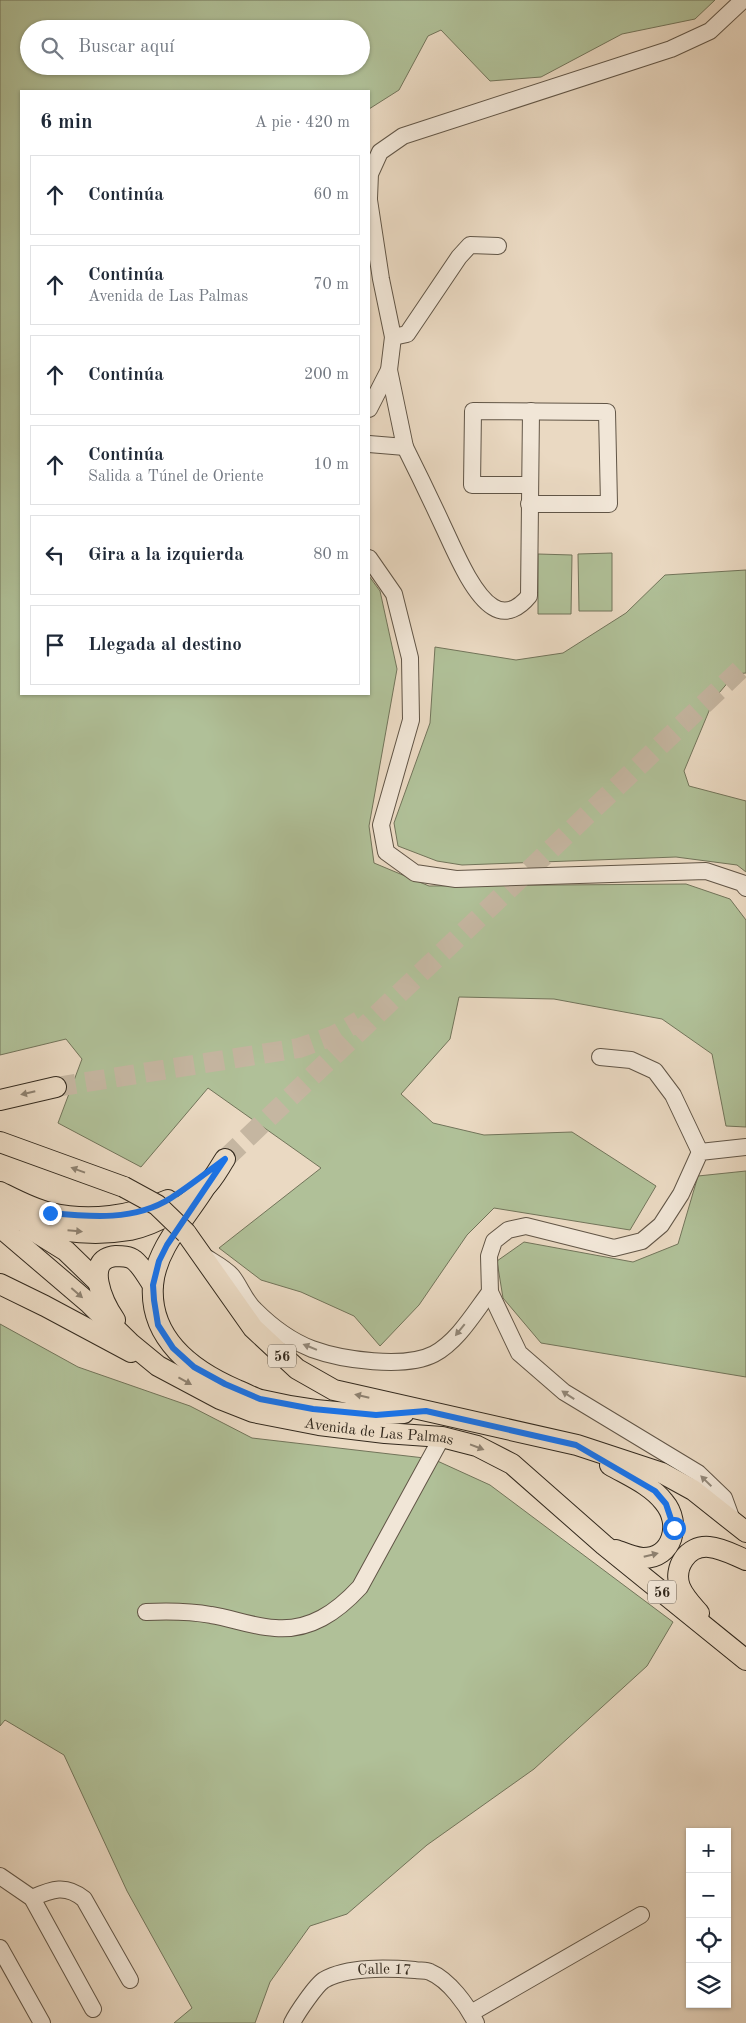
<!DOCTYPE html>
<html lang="es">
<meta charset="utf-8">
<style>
:root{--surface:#fff;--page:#f2f2f3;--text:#1f2937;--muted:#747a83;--line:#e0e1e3}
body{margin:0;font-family:"Old Standard TT",serif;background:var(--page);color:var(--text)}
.controls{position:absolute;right:15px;bottom:15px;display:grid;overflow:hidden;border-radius:0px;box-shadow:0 1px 4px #0004}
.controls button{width:45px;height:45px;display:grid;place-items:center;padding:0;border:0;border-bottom:1px solid var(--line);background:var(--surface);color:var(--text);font:25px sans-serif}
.stop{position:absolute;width:15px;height:15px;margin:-11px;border:4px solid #1a73e8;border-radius:50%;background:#fff}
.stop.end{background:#1a73e8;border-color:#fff;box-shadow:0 1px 5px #0008}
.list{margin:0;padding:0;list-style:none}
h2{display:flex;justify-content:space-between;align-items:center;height:65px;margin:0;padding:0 20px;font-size:21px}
h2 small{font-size:16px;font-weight:400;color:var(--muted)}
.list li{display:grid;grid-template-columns:32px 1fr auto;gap:15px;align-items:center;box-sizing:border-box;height:80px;margin:0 10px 10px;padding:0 10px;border:1px solid var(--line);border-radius:0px}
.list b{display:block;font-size:19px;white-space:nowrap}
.list p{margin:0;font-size:16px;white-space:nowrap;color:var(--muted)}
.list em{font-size:16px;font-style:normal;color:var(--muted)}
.icon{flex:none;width:28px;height:28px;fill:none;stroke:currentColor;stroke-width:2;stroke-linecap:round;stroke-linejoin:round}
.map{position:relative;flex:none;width:746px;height:2023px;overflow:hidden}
.search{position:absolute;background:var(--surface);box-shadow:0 1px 4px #0004;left:20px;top:20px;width:350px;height:55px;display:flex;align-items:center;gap:12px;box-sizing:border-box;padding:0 18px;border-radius:28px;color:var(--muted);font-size:19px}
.panel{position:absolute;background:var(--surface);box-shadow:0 1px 4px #0004;left:20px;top:90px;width:350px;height:605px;border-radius:0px}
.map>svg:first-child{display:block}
</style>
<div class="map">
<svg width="746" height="2023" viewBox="0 0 746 2023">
<rect width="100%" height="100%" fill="#ead9c2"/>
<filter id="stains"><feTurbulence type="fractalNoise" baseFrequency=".004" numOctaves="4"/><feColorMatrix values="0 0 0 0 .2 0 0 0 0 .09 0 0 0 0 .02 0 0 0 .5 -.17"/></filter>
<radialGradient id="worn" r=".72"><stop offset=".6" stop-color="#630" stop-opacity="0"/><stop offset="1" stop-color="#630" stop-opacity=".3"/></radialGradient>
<path fill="#b0c098" stroke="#72745a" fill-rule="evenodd" d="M0 0H715L695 19 622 34 541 77 490 81 441 30 428 36 399 90 369 109V91H21V694H369V576L380 591 397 669 369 826 374 863 429 886 686 884 730 899 746 920V1127L726 1126 712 1054 662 1019 554 999 459 997 450 1039 401 1094 433 1123 484 1135 572 1132 656 1186 630 1230 494 1208 467 1235 419 1305 380 1346 354 1316 301 1292 261 1280 219 1248 321 1168 208 1088 141 1167 58 1123 82 1059 66 1039 0 1055ZM29 29H361V66H29Z
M612 553V611H579L578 554Z
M538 554 572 555 571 614H538Z
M746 570V673L735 674 714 699 684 771 689 786 746 801V872L737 865 676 857 462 865 437 861 398 846 394 823 430 723 435 647 516 660 563 653 626 613 665 575Z
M746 1171V1377L541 1343 503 1298 497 1261 524 1242 633 1262 678 1244 698 1176Z
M0 1324 78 1367 190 1406 252 1438 433 1459 490 1485 673 1622 647 1666 534 1769 427 1845 347 1914 310 1926 270 1982 255 2023H174L192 2008 127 1891 64 1755 5 1720 0 1726Z"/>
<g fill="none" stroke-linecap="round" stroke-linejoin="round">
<path stroke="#c5b6a1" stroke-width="20" stroke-dasharray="20 10" stroke-linecap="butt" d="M56 1087 299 1048 335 1035 359 1021
M225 1159 746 664"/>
<defs>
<g id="minor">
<path d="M369 198 370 174 380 152 403 136 671 49 710 31 743 0"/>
<path d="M369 200 381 279 393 337 389 370 369 409"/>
<path d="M393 337 407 334 459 257 470 245 498 246"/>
<path d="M369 444 405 447 389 370"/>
<path d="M405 447C418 473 431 500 443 526 454 549 472 594 493 607 507 616 520 607 529 596L531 411"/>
<path d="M529 504H609L607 412 473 411 472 485H530"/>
<path d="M369 558 394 594 410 658 411 720 381 825 386 852 415 873 456 879 706 871 742 883 746 888"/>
<path d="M600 1057 631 1060 655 1071 673 1095 700 1152"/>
<path d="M207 1258C215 1263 226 1269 232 1276 240 1286 245 1301 255 1310 271 1326 291 1341 312 1349 342 1360 405 1369 434 1354 458 1341 474 1313 490 1292"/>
<path d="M732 1520 724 1498 698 1473 564 1392 519 1353 490 1292 489 1256 494 1241 508 1230 526 1226 614 1248 642 1241 661 1225 681 1194 700 1152 746 1147"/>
<path d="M146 1612C168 1611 189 1611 211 1615 232 1618 253 1627 275 1628 310 1631 337 1612 360 1587L442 1437"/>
<path d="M0 1876 32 1898 93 2009"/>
<path d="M32 1898C52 1889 66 1884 84 1899L130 1980"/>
<path d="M0 1948 42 2023"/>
<path d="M471 2013 641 1915"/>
<path id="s1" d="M292 2023C297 2013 316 1985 324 1980 348 1966 389 1968 415 1970 420 1971 426 1970 430 1972 449 1980 467 2005 476 2023"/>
</g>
<g id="major">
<path d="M0 1100 56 1087"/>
<path d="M0 1142 124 1187"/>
<path d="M206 1186C187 1217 156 1248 153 1285 149 1339 193 1371 237 1390 245 1393 253 1398 261 1400 307 1411 358 1416 404 1413"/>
<path d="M0 1192C16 1200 33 1209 50 1213 90 1222 132 1216 168 1200"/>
<path d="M0 1211C35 1231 90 1237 130 1230 157 1224 186 1207 205 1187 213 1180 219 1168 225 1159"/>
<path id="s2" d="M0 1227 90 1304 130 1343 158 1366 220 1399 253 1412 319 1425 385 1433 442 1437 477 1446 512 1464 604 1545 746 1660"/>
<path d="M29 1228 66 1251 98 1282"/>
<path d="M186 1233 253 1328 297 1369 334 1390 577 1445 662 1473 693 1490 746 1532"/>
<path d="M0 1284 45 1306 131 1352"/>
<path d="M115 1320C104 1304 82 1259 116 1256 122 1256 129 1256 134 1260 142 1266 147 1277 153 1285"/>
<path d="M610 1465C629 1476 651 1485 664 1502 682 1523 673 1559 642 1558 633 1557 624 1553 616 1550"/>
<path d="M699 1613C692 1605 684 1597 680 1587 673 1568 687 1545 709 1547 722 1548 734 1555 746 1560"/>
</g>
</defs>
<use href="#minor" stroke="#615546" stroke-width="18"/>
<use href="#major" stroke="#33291d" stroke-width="22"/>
<use href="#minor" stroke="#f1e6d7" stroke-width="16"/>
<use href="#major" stroke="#ead9c2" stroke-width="20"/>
<defs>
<path id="major-bridge" d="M124 1187 157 1205 186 1233"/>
</defs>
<use href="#major-bridge" stroke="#33291d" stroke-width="22" stroke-linecap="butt"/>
<use href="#major-bridge" stroke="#ead9c2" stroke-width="20"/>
</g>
<defs><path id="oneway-solid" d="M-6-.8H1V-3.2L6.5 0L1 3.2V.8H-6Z" transform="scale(1.25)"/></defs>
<g fill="#8e8170">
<use href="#oneway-solid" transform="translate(28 1093) rotate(167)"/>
<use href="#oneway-solid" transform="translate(78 1170) rotate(-160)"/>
<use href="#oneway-solid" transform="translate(75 1231) rotate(5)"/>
<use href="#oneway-solid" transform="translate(77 1293) rotate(41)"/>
<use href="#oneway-solid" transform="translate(185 1381) rotate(29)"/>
<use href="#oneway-solid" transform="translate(362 1396) rotate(-167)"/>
<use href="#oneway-solid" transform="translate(477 1447) rotate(21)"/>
<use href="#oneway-solid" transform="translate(651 1555) rotate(-14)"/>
</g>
<g fill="#92887a">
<use href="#oneway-solid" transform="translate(460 1330) rotate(129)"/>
<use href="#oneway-solid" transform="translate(310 1347) rotate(-158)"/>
<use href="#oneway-solid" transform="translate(568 1395) rotate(-147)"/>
<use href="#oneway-solid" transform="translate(706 1481) rotate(-136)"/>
</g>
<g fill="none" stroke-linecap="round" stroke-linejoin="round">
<path stroke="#1a73e8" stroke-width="6" d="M50 1213C91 1217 135 1221 171 1198 190 1186 207 1172 225 1159L167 1245 159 1261 153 1285 154 1300 158 1325 173 1348 194 1367 225 1384 260 1399 313 1409 376 1415 426 1411 576 1445 655 1491 666 1504 674 1528"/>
</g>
<g text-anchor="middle" stroke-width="4" stroke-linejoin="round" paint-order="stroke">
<g fill="#f1e6d7" stroke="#6c6255" stroke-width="1">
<rect x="268" y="1344.5" width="28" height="23" rx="4"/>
<rect x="648" y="1580.5" width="28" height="23" rx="4"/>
</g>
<g font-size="14" font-weight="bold" fill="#33291d">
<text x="282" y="1361">56</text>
<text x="662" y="1597">56</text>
</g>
<g font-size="15" fill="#33291d" stroke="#f1e6d7">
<text dy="5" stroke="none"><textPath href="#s2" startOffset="444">Avenida de Las Palmas</textPath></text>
<text dy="5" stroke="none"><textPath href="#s1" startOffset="116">Calle 17</textPath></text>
</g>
</g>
<rect width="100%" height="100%" filter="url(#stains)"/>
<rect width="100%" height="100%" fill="url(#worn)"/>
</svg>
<div class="controls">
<button>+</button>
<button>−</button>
<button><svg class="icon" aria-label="locate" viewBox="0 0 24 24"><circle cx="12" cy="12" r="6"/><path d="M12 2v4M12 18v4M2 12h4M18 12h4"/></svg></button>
<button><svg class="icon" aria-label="layers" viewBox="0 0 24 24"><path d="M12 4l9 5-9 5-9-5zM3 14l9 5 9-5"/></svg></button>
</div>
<div class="stop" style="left:674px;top:1528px"></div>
<div class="stop end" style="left:50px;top:1213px"></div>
<div class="search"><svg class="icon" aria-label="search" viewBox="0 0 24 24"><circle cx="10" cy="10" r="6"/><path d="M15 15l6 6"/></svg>Buscar aquí</div>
<section class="panel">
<h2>6 min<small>A pie · 420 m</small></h2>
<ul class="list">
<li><svg class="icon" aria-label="ahead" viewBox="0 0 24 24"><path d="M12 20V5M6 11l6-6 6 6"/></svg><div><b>Continúa</b></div><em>60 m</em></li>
<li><svg class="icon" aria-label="ahead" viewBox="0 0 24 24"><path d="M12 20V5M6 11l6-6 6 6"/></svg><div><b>Continúa</b><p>Avenida de Las Palmas</p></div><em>70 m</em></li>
<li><svg class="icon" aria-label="ahead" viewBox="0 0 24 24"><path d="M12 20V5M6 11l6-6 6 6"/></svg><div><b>Continúa</b></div><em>200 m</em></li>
<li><svg class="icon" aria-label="ahead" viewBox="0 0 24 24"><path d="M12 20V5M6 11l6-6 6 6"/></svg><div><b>Continúa</b><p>Salida a Túnel de Oriente</p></div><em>10 m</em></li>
<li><svg class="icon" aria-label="left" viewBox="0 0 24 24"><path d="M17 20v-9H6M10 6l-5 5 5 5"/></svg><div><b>Gira a la izquierda</b></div><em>80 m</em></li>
<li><svg class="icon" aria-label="arrive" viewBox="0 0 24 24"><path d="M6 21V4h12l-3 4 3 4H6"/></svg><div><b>Llegada al destino</b></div></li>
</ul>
</section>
</div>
